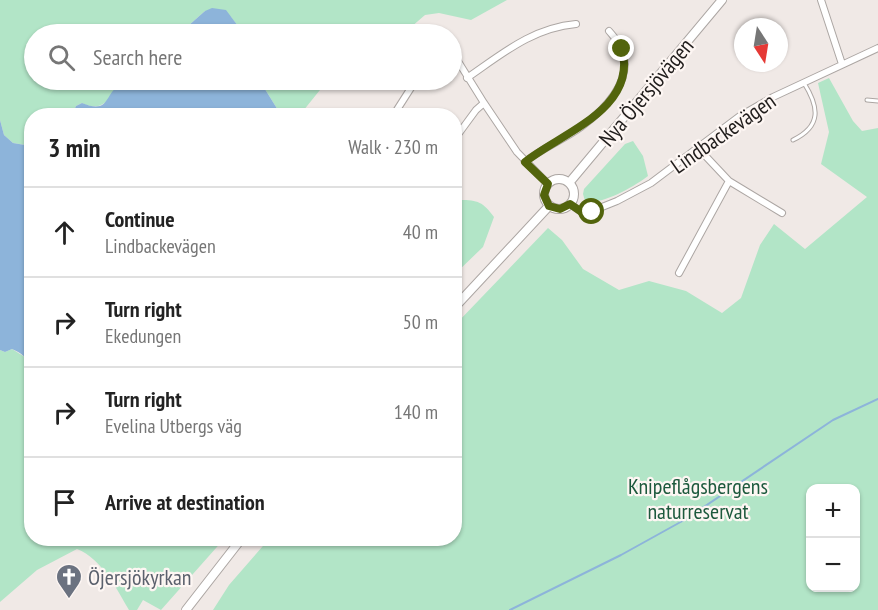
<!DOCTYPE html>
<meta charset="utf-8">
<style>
:root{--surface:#fff;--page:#f6f6f6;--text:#222;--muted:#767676;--line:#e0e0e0}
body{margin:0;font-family:"PT Sans Narrow",sans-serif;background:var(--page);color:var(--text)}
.controls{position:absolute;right:18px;bottom:18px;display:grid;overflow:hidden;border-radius:12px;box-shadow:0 2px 4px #0004}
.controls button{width:54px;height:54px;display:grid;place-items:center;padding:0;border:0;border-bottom:2px solid var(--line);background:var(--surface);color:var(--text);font:30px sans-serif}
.compass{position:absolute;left:734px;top:18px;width:54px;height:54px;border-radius:50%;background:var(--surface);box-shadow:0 2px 4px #0004;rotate:168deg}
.stop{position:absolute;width:18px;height:18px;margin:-14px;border:4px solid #52640c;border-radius:50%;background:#fff}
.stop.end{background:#52640c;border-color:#fff;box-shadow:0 2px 6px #0008}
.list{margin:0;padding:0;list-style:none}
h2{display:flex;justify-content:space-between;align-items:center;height:78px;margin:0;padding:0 24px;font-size:26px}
h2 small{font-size:20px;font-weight:400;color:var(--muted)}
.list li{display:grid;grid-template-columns:39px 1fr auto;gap:18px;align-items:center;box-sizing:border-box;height:90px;padding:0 24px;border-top:2px solid var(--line)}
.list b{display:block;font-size:22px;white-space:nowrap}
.list p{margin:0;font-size:20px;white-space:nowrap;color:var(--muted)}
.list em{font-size:20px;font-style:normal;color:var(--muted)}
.icon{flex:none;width:33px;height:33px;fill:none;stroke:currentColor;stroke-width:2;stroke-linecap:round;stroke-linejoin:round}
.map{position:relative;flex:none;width:878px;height:610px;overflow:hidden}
.search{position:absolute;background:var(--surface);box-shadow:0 2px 4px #0004;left:24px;top:24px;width:438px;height:66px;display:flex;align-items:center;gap:15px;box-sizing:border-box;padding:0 21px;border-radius:33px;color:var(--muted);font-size:22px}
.panel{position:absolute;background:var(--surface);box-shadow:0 2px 4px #0004;left:24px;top:108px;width:438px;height:438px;border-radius:24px}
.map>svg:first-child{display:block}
</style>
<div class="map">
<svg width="878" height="610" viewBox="0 0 878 610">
<rect width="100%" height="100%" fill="#f0e9e6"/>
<path fill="#b2e5c7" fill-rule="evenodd" d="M0 0H507L471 20 439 13 425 15 403 34H244L231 17 205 11 188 26 178 24 174 29 163 32V34H34V80H145L143 82C136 84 125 84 118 87 113 90 113 95 109 99 101 108 92 108 82 103L76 106 72 115 32 116 31 146 13 143 4 135 0 120Z
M829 78 853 121 862 131 878 128V610H213L229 585 269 539 454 538 455 325 548 228 562 240 583 269 619 290 649 281 686 291 722 313 741 298 760 245 774 224 805 249 867 197 821 164 829 132 818 83ZM810 488H856V588H810Z
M254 80H328L299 116 281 115 263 86Z
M633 141 643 156 648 176C635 186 601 206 585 201L583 194 584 189 625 144Z
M460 200C478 200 483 202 494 217L483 247 455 274V211Z
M12 349 28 359 31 366 32 538 224 539 161 610 143 600 137 610H129C116 588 102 559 77 549L37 570 0 602V350L5 352Z"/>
<path fill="#8db4da" d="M212 8 226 10 244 34H163L165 28 170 26 174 28 178 24 188 26 205 11Z
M145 80H154L157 89 163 87 168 80H254L263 86 281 115H72L76 106 82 103C110 115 105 93 118 87 125 84 135 84 143 82Z
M0 120 4 135 13 143 31 146V366C27 357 21 353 12 349L5 352 0 350Z"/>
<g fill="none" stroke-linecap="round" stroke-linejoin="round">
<path stroke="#8db4da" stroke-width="2" d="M510 610 621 555 686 519 833 420 878 399"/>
<defs>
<path id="service" d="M867 100 878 101
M793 140C822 126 819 107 804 83"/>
<path id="minor" d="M821 0 842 64
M452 54 456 58 484 103
M467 78C502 54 532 28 576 24
M393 116 416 80
M454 140 476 110 484 103 517 152 548 184
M698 148 729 181 782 213
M525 162C542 148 563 140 581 127 603 111 634 81 622 50 620 43 614 37 609 31
M570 204 583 213H587L617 201 651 183 740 116 773 97 878 48
M679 273 729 181"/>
<path id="tertiary" d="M544 194a15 15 0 1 1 30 0a15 15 0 1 1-30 0Z
M569 183 722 0
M454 308 549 206
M186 610 242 538"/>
</defs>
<use href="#service" stroke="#aca6a3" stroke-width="5"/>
<use href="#minor" stroke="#aca6a3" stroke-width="8"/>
<use href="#tertiary" stroke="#aca6a3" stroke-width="10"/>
<use href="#service" stroke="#fff" stroke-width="3"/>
<use href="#minor" stroke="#fff" stroke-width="6"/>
<use href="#tertiary" stroke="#fff" stroke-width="8"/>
</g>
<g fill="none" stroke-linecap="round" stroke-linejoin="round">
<path stroke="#52640c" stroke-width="8" d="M592 212 583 213 570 204 560 209 549 206 544 195 548 184 525 162C561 133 638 109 622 49"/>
</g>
<defs>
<symbol id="church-pin" viewBox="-11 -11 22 30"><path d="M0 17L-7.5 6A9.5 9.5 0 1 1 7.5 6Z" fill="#6b7280" stroke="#fdf6f3"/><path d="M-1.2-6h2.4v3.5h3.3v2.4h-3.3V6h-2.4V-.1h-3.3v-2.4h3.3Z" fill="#fff"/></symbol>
</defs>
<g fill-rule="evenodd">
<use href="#church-pin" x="54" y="562" width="30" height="40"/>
</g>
<g text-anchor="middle" stroke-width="4.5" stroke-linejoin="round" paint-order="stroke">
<g font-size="22" fill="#201d1c" stroke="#fdf6f3">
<text transform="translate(646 92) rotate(-50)" y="8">Nya Öjersjövägen</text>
<text transform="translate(723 133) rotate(-35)" y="8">Lindbackevägen</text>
</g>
<g font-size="22" fill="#1d593d" stroke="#fdf6f3">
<text x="698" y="494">Knipeflågsbergens<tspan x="698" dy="25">naturreservat</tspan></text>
</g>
<g font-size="22" fill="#5b616d" stroke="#fdf6f3" text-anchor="start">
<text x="88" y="585">Öjersjökyrkan</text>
</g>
</g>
</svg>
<div class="controls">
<button>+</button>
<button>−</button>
</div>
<svg class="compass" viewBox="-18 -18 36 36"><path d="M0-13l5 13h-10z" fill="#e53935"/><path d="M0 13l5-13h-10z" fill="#767676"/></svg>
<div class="stop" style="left:592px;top:212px"></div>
<div class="stop end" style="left:622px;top:49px"></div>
<div class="search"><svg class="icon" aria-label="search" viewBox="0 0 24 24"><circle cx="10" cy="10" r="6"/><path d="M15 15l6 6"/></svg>Search here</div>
<section class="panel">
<h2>3 min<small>Walk · 230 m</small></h2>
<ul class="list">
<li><svg class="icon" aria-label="ahead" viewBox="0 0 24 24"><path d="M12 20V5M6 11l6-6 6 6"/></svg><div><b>Continue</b><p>Lindbackevägen</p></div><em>40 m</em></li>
<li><svg class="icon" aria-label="right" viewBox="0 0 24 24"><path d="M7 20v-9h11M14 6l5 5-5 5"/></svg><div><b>Turn right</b><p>Ekedungen</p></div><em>50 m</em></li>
<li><svg class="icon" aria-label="right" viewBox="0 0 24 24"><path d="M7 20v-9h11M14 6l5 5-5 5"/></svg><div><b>Turn right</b><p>Evelina Utbergs väg</p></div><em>140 m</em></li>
<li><svg class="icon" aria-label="arrive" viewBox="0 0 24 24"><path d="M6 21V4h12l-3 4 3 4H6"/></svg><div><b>Arrive at destination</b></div></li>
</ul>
</section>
</div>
